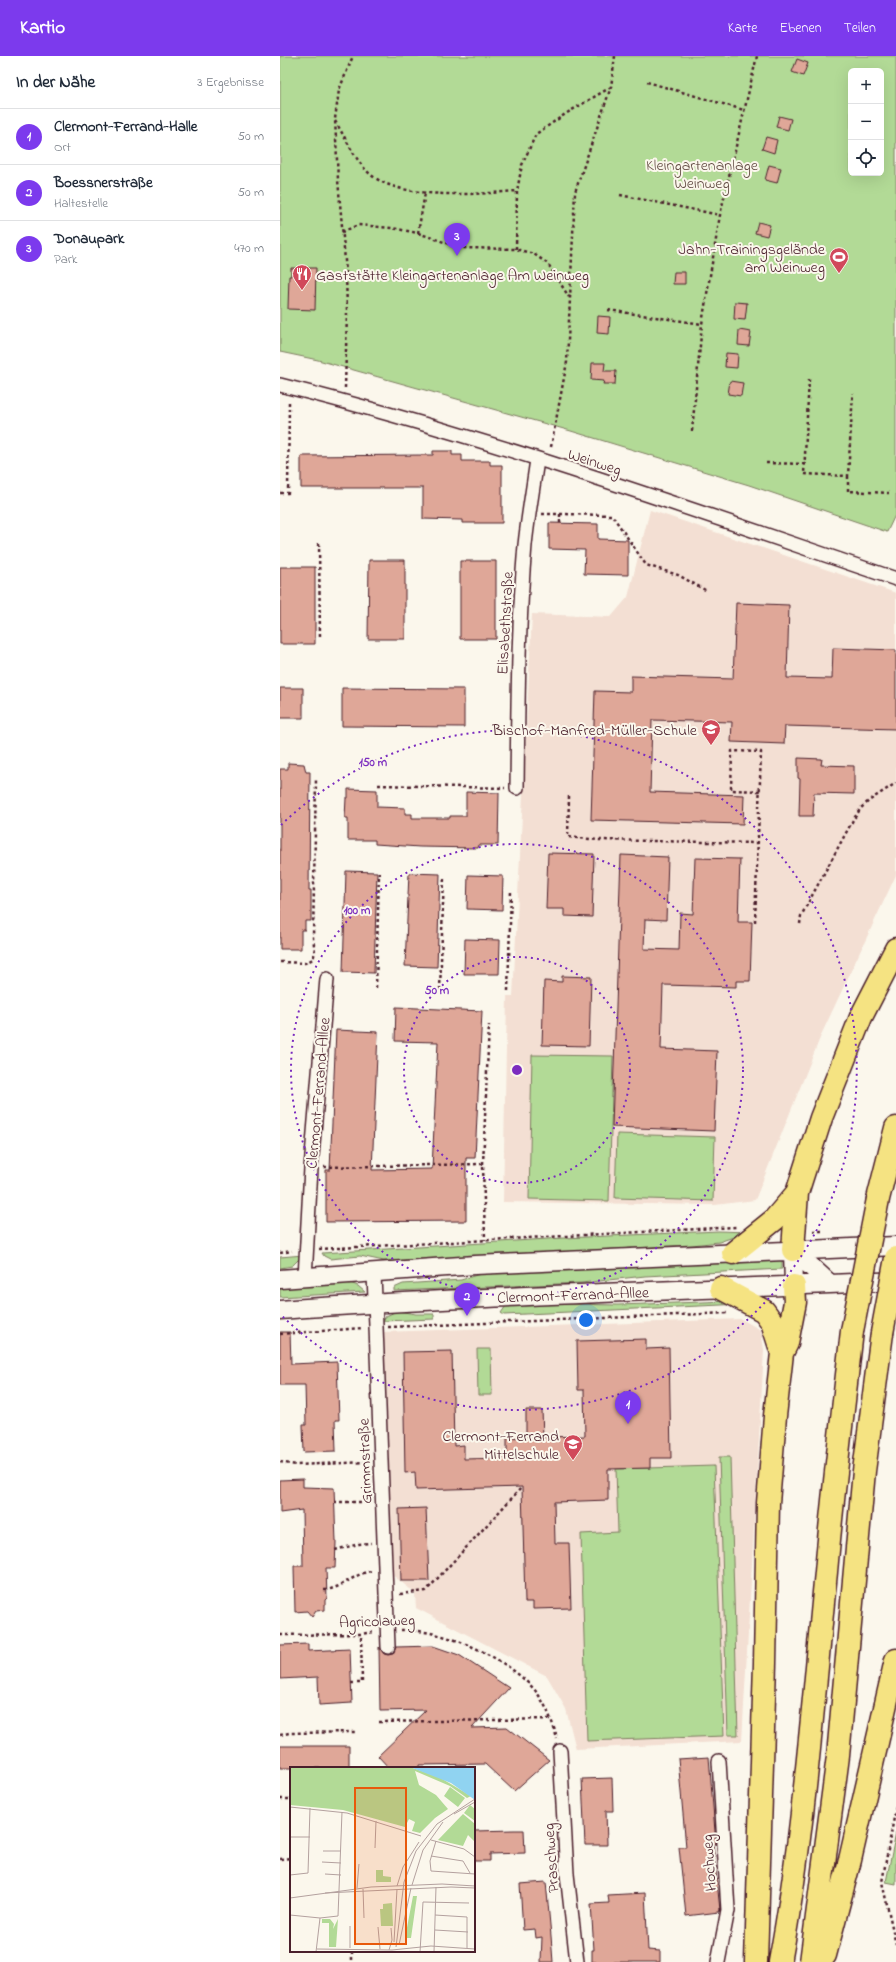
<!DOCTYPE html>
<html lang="de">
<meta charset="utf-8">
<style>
:root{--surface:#fff;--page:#f2f2f3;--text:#1f2937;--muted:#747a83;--line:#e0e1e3;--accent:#7c3aed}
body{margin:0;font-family:"Indie Flower",sans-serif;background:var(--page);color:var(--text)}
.controls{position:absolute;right:12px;top:12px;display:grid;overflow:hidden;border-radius:6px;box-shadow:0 4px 16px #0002}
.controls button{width:36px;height:36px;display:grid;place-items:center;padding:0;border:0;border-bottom:1px solid var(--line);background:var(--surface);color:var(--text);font:20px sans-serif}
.you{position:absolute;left:306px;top:1264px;width:14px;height:14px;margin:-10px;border:3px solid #fff;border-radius:50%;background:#1a73e8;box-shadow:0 0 0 6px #1a73e833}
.badge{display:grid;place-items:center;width:26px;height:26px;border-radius:50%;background:var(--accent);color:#fff;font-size:13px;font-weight:700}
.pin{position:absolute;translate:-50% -33px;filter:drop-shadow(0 1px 2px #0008)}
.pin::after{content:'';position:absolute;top:21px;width:14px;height:12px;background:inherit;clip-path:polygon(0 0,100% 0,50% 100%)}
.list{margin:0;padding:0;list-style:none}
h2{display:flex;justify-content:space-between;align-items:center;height:52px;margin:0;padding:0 16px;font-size:17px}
h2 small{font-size:13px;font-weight:400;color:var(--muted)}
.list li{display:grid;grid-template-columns:26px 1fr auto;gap:12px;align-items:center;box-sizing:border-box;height:56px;padding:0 16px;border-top:1px solid var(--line)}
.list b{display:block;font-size:15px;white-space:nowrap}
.list p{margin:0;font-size:13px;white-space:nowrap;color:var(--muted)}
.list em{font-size:13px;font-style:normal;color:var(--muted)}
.icon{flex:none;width:22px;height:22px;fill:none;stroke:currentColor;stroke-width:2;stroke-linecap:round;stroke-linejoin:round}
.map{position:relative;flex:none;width:616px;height:1906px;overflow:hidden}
header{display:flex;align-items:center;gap:24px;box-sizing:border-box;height:56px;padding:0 20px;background:var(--accent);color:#fff}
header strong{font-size:19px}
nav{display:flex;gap:22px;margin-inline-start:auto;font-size:14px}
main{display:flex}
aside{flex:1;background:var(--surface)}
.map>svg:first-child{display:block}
</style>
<header>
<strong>Kartio</strong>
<nav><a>Karte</a><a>Ebenen</a><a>Teilen</a></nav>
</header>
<main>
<aside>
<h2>In der Nähe<small>3 Ergebnisse</small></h2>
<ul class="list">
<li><span class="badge">1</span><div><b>Clermont-Ferrand-Halle</b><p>Ort</p></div><em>50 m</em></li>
<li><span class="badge">2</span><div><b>Boessnerstraße</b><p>Haltestelle</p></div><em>50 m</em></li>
<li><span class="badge">3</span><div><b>Donaupark</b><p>Park</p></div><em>470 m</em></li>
</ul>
</aside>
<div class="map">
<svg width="616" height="1906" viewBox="0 0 616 1906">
<rect width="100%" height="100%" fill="#fbf7ec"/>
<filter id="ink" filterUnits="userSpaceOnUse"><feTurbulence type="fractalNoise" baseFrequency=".025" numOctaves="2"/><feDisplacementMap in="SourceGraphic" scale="8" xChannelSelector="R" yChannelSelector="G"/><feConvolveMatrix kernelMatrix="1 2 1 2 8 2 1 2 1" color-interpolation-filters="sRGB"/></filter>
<g filter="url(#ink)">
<path fill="#f3dfd3" d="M370 454 616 537V819L542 977 475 1144 435 1149 223 1146 227 940H233L252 558 331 561 348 541Z
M461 1263 481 1274 484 1294 462 1685 296 1693 286 1653 267 1620 136 1552 135 1537 110 1517 103 1276Z"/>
<path fill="#b2da96" stroke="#7e7c60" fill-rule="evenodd" d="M0 0H616V457L607 476 469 429 291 375 38 304 0 296ZM571 15H601V117H571Z
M252 999 333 1000 329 1145 249 1143Z
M337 1078 435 1081 433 1145 335 1142Z
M439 1175 468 1176 439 1186 412 1189 104 1205 80 1200 50 1203 44 1200 42 1197 284 1182Z
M23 1199 12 1210 0 1212V1201Z
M502 1202V1213L365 1220 301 1227 114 1235V1232L123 1228 181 1224 206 1216Z
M70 1227 78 1230 85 1236 0 1241V1231Z
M451 1245 463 1248 224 1259 221 1257 228 1247 338 1249Z
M117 1255 136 1258H154V1263L103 1265 106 1260Z
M197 1293H211L212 1339H198Z
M439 1401H450L458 1679H448Z
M434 1410 444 1680 307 1685 301 1478 338 1476 336 1413Z
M616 1776V1828L606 1826Z"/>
<path fill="#dfa798" stroke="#4a1f2b" d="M517 3 528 7 523 20 512 16Z
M499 60 511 63 508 74 496 71Z
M486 81 497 84 494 97 482 93Z
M489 109 501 112 497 127 485 124Z
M478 166 490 169 487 180 475 177Z
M11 212H36L35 254 8 253 9 220H11Z
M394 216H405V228H393Z
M455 246 467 247 465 264 454 263Z
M318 260 330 261 329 278 317 277Z
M459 274 471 276 469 290 458 289Z
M446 297 458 298 457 312 445 311Z
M312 307H325L324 315H336L335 328H323L324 325 311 324Z
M450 325 463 327 461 340 448 338Z
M153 395H172V399H182V405H210V409H222V467H182V464L143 463V432H21V400L144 399H153Z
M269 467 318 468V483L348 484V519L304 518 305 494 269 493Z
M89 504H125V583H88Z
M180 505H216V583H180Z
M0 511H35V588H0Z
M456 547 509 549 507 622 552 623 553 592 616 594V673L505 670 504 688 451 686 452 666 372 664 370 736 464 739 463 768 311 764 315 635 351 636V620L453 623Z
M0 632H23V662H0Z
M62 632 184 633V671L62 670Z
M518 702 542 703 541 709 574 710V738L534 737 533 760H519L520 723 518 722Z
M8 707 24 708 26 716H30L29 834H31V865H25V874H21V893H0V713H8Z
M68 733 97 734V751L125 752V758H132V762H170V760H186V736L219 737 218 789H199L198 792 140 791 95 788V784H68V762H65L66 742H68Z
M268 797 314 798 312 861 284 860V853H266Z
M341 799 388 801 386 864 365 863 364 893 399 894 400 857 413 858 415 802 460 803 458 866H472L470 925H456V931L383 929 381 993 437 995 434 1075 332 1071Z
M66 815 97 816 94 917 63 916Z
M129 817 160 818 157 911 125 910Z
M188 819 223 820 222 854 187 853Z
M185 883 220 884 219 918H184Z
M282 920 311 921 309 990 262 989 264 925 282 926Z
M116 951 202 955 195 1102H186V1165L46 1166V1114H50L56 974 98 976 92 1114 152 1113 158 986 115 985Z
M0 1276H10L11 1308 57 1306 59 1364H55L56 1395 24 1396 23 1369H26L25 1329H0Z
M366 1283V1293L389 1292 391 1402H370V1412L328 1413V1444L274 1446 275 1487H289L291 1552 253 1553V1546H245L242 1431 136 1434 135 1416 125 1417 123 1296 172 1295 174 1390 184 1389V1403L227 1402V1382L246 1381V1354H262L263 1381 305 1380 304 1334H298L297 1285Z
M23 1423V1431L54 1432 56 1486 55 1512H46L47 1542 45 1544V1554L36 1555 32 1561 27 1555 15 1556 14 1510H23L22 1454 0 1457V1424Z
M146 1452 149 1525H121L119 1453Z
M28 1588V1595L70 1593 72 1647 39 1649 38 1621 0 1623V1589Z
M153 1590 179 1599 229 1632 192 1672 227 1671 269 1704 234 1735 205 1708 139 1709V1712H109L98 1700 146 1654 100 1655 99 1591 104 1598 108 1599 113 1598 116 1591Z
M0 1690H69V1712H0Z
M429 1701 436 1788H433L440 1854 439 1856 406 1860 399 1791H406L398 1703Z
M332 1722 333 1755H326L327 1789H305L302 1723Z
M234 1774H244L245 1797 210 1798V1805H194V1775Z
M266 1826 271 1880 273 1906H261L262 1881 256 1882 255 1873 243 1874 240 1828Z
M365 1837 368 1894 380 1895V1906H312V1894H314L311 1848 329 1847 328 1839Z"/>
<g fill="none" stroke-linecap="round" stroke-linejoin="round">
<defs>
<path id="street" d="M0 329C209 381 412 454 616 523
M237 732C238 651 238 570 245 489 248 460 253 432 257 404
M94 1217 108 1591
M25 1222 31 1112 47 923
M280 1695 287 1818 297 1906
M438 1906 448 1854 439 1705"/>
<path id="secondary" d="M513 1194 550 1228
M513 1194 514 1230
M0 1223 195 1209 616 1190
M0 1254C205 1239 411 1235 616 1225"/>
<path id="highway" d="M598 1143 616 1072
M513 1194 517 1137 541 1062 581 961 616 893
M453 1197 494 1164 517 1137
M441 1232 484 1255 492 1266 502 1297
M540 1905 545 1899 570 1804 616 1604
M476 1906 485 1607 488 1447 495 1360 502 1297 507 1287 515 1246 514 1230
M500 1906C524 1777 533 1646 546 1516 553 1435 563 1355 572 1275
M531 1906 558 1700 584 1415 602 1277"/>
</defs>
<use href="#street" stroke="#4a1f2b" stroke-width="16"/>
<use href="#secondary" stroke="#4a1f2b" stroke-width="21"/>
<use href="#highway" stroke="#4a1f2b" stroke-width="25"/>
<path stroke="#4a1f2b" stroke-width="2.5" stroke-dasharray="3 3" stroke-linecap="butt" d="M367 26 464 54
M55 65C64 79 75 103 86 114 114 146 198 138 237 135
M340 139 440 159
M62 176 78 169 112 172 138 177 181 192 236 193 254 198 268 208 289 241
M138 177 145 137
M236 193 237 135 242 109 256 78 287 57 331 31
M328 254 422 268
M529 323 524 418 568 420 573 337
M65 332 67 256 66 216 58 124 55 63 59 34 73 0
M412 375 422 268 440 159 477 0
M271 391 287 306 295 136 331 31 335 0
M486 407 525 408
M568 420V435L609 437
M0 437H8L9 346
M262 458H280V468
M280 458 332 459 366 509 398 519 427 535
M39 487 40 583
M98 729 225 732
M289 740 288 781 319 784 478 787
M475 866 481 696 452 695 451 734 480 735
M520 868 521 860 573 764 581 752 590 744 616 727
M0 906 25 907 33 903 35 896 33 882 36 723
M96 932 99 816
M160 934 164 820
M228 935 231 834
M203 1108 209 969
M44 1111 203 1108 205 1184
M533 1175H544
M39 1193 456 1171
M0 1197 12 1195
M108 1271 447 1257
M0 1278 83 1272
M0 1406 16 1409 89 1406
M54 1446H90
M55 1494 79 1488 91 1487
M44 1534C62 1533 74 1517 92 1515
M120 1538 146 1535 242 1431
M121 1574C163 1573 221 1599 250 1629 264 1642 273 1666 277 1683
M0 1579 81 1578 94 1576
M71 1627H82L81 1578
M99 1666 272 1663
M0 1679 9 1677 77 1676
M0 1743H11
M616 1751 602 1826 616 1889
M0 1803 11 1802
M72 1895V1906"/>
<use href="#street" stroke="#fbf7ec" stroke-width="13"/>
<use href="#secondary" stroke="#fbf7ec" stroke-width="18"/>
<use href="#highway" stroke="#f5e382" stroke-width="22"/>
<defs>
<path id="highway-bridge" d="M572 1275 598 1143
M602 1277 616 1202"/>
</defs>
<use href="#highway-bridge" stroke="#4a1f2b" stroke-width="25" stroke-linecap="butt"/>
<use href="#highway-bridge" stroke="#f5e382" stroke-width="22"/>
</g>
</g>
<g fill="none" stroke="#7b2cbf" stroke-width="2" stroke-dasharray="2 4">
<circle cx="237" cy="1014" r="113"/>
<circle cx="237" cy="1014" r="226"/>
<path d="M1 769A340 340 0 1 1 1 1259"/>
</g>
<defs>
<symbol id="stadium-pin" viewBox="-11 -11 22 30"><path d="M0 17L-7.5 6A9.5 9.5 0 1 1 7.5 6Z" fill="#d1495b" stroke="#fbf7ec"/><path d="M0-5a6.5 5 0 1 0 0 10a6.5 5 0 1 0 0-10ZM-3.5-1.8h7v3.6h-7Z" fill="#fff"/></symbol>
<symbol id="restaurant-pin" viewBox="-11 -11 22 30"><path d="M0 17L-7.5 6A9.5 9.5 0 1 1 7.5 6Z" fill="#d1495b" stroke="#fbf7ec"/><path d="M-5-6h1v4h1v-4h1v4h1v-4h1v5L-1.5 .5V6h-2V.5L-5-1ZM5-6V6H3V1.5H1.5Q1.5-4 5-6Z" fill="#fff"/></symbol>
<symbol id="school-pin" viewBox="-11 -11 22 30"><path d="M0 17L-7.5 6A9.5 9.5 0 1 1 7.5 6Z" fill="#d1495b" stroke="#fbf7ec"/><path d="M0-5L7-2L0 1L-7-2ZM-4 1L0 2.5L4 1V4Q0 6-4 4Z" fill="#fff"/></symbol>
</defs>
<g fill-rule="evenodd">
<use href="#stadium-pin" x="548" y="190" width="22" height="30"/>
<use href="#restaurant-pin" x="11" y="207" width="22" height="30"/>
<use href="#school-pin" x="420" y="662" width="22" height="30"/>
<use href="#school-pin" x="282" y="1377" width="22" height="30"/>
</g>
<g text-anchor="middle" stroke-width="4" stroke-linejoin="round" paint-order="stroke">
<g font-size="16" fill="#644e46" stroke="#fbf7ec">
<text x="422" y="114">Kleingartenanlage<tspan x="422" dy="18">Weinweg</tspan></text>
</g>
<g font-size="16" fill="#4a1f2b" stroke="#fbf7ec" text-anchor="end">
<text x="545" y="198">Jahn-Trainingsgelände<tspan x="545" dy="18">am Weinweg</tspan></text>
<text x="36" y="224" text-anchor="start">Gaststätte Kleingartenanlage Am Weinweg</text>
<text x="417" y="679">Bischof-Manfred-Müller-Schule</text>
<text x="279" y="1385">Clermont-Ferrand<tspan x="279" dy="18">Mittelschule</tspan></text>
</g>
<g font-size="16" fill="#4a1f2b" stroke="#fbf7ec">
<text transform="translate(315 405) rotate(18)" y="6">Weinweg</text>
<text transform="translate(224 567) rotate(-87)" y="6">Elisabethstraße</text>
<text transform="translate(37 1037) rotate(-85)" y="6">Clermont-Ferrand-Allee</text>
<text transform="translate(293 1238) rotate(-2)" y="6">Clermont-Ferrand-Allee</text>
<text transform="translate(84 1405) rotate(-92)" y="6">Grimmstraße</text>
<text transform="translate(97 1564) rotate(-2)" y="6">Agricolaweg</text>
<text transform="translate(270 1802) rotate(-94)" y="6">Praschweg</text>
<text transform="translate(428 1807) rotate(-94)" y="6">Hochweg</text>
</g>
</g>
<g transform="translate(10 1711)">
<rect width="185" height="185" fill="#fbf7ec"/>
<path d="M0 0H120L149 10 181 29 177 31 160 19 125 4 129 18 146 28 158 42 145 51 130 66 122 64 125 55 119 52 115 60 53 43 0 38ZM160 20 175 31 168 40 154 29ZM180 38 185 42V54L174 46ZM173 47 185 57V75L178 68 173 79 148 73ZM86 103H93V109L101 110V115H86ZM123 129H127L121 171H115ZM102 136 103 159H91L90 142H93V137ZM32 152H40L44 157 43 162 48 152 46 180H39V156H32Z" fill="#b2da96"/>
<path d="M120 0H185V33L161 16Z" fill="#90d3f1"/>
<path fill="none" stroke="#b4a19f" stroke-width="1" d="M0 40 57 46 131 69M164 47 185 35M0 70H20M0 73V57M141 73 174 82 185 90M146 74 140 94 141 104 185 107M85 81 86 54M33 84H51M141 89 173 94 180 106M32 95 51 96M35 107 51 108M0 108 18 106 20 41M122 118 133 83 153 55M107 119 113 100 129 75M67 121 69 97M73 122 74 151M35 126 161 120 185 121M0 131 81 120 152 117 185 119M0 148 30 151 48 149 52 45M145 148 177 150V181M60 159V181M88 160 90 182M145 163 178 165M104 175 107 122M109 178 121 121M106 180 114 115 126 84 147 57 185 32M27 182 102 183 141 179 185 182M99 183 102 173 101 161M26 185 30 151M130 185 133 135 179 136M144 185 146 120"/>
<path fill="#e8590c" fill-opacity="0.15" stroke="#e8590c" stroke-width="2" d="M65 21H116V177H65Z"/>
<rect width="185" height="185" fill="none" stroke="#4a1f2b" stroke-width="2"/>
</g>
<circle cx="237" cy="1014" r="6" fill="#7b2cbf" stroke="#fbf7ec" stroke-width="2"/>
<g font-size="12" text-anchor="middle" font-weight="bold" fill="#7b2cbf" stroke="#fbf7ec" stroke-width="4" stroke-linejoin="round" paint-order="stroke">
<text x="93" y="710">150 m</text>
<text x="77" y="858">100 m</text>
<text x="157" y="938">50 m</text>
</g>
</svg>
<div class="controls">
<button>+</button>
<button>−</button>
<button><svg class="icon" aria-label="locate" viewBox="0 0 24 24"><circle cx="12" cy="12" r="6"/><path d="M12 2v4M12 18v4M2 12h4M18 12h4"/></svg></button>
</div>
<div class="you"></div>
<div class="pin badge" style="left:348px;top:1368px">1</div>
<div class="pin badge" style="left:187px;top:1260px">2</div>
<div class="pin badge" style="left:177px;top:200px">3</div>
</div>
</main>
